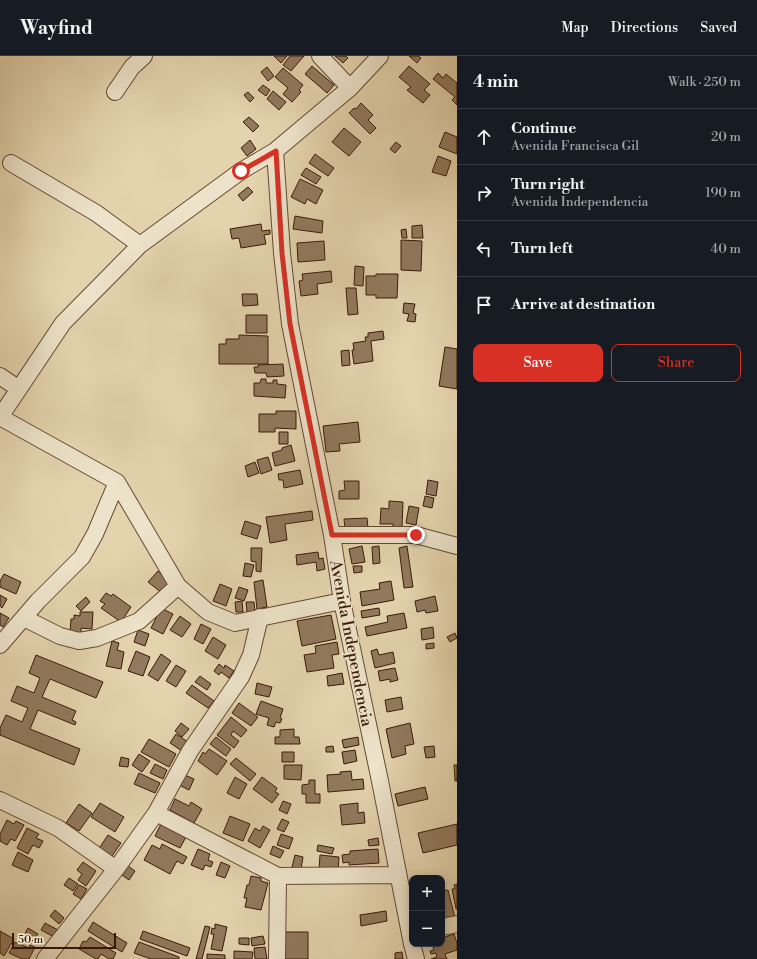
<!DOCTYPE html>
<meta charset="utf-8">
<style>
:root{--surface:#171b24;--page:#242831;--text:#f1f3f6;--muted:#9ea1a6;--line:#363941;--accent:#d93025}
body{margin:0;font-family:"Libre Bodoni",serif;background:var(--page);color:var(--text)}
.controls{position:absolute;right:12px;bottom:12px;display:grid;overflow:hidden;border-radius:8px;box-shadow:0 2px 10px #0003}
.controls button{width:36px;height:36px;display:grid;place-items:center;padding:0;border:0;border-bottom:1px solid var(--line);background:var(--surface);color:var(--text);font:20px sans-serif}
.scale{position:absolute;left:12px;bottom:10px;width:104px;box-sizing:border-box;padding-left:4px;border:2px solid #3a1908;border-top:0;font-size:11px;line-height:14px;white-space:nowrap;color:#3a1908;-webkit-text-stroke:3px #ede3ca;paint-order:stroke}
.stop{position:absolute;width:12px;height:12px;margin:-9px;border:3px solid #d93025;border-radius:50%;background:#fff}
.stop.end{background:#d93025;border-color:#fff;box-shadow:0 1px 4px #0008}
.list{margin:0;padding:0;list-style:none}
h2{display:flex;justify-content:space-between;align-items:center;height:52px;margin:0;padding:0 16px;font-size:17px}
h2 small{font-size:13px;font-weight:400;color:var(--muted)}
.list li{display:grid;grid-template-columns:26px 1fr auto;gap:12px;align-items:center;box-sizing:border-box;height:56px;padding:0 16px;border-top:1px solid var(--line)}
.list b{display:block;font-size:15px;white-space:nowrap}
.list p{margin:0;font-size:13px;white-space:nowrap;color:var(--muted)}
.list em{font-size:13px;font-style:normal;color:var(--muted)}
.actions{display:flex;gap:8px;padding:12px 16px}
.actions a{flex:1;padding:9px 0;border:1px solid var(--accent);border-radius:8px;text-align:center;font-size:14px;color:var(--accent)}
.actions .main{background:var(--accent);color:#fff}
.icon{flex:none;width:22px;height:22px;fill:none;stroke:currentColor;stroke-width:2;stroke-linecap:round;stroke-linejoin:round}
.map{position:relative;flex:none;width:457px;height:903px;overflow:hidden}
header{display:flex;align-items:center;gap:24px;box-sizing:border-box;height:56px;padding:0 20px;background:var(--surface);border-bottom:1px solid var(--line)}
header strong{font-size:19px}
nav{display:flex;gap:22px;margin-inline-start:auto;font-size:14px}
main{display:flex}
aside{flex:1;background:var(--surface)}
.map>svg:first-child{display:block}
</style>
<header>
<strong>Wayfind</strong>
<nav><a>Map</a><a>Directions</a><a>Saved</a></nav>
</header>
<main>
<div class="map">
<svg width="457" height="903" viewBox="0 0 457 903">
<rect width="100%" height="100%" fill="#e4d4ae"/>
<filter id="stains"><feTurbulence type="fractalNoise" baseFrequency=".005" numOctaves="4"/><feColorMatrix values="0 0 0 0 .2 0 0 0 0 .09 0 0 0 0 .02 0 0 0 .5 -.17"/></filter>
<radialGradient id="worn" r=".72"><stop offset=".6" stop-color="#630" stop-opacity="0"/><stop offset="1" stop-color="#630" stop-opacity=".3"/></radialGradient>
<path fill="#927a5e" stroke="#3a1908" d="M274 0H287L281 7Z
M290 0H304L291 15 283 9Z
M335 0H346L348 2 343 7Z
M409 0H418L421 2 417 7Z
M312 10 334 29 327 37 305 18Z
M409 10 430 28 424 34 430 39 423 47 407 34 411 31 399 21Z
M267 11 274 20 268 25 261 16Z
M283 12 303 29 299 34 301 36 292 46 283 38 288 32 275 21Z
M438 17 443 22 446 18 457 27V49L452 44 455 41 433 23Z
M263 29 270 34 266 40 258 34Z
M273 35 286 46 279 54 267 43Z
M248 36 254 42 250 46 244 39Z
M361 47 373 59 368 64 376 72 370 78 349 57 354 52 356 53Z
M249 61 259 70 253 76 243 66Z
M344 72 361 86 349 100 332 86Z
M445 76 457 81V98L439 91Z
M250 84 256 93 247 100 241 92Z
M396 86 401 90 395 97 390 93Z
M315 98 334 112 328 120 309 107Z
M438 100 451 105 446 120 432 116Z
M306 112 321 121 316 128 301 119Z
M300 123 323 134 316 148 307 143 305 148 291 141Z
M248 131 253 136 243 145 238 139Z
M295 160 323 165 322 177 293 173Z
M261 168 262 175 270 174V178L264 179 266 188 241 192 239 182 232 183 230 173Z
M422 169 423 182H412V170Z
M406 173 407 182H402L401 174Z
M401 184 422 185 421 215 401 214Z
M324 185 325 204 298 206 297 187Z
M355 210 364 211 363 230 354 229Z
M331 215 332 226 317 228 318 238 301 240 299 225 303 224 302 218Z
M376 218H398L397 242H376V239H366V220H376Z
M346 232H356L358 258 348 259Z
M242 238H257L258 249 243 250Z
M404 247 415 248 413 257 416 258 415 266 407 265 409 258 403 257Z
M246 259H267V277H246Z
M383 275 384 283 371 285 373 305 354 308 352 294H354L353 287 366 285 365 281H368V277Z
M239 279 268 280V308H219V288H226V283H239Z
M445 291 457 293V333L439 330Z
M349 294 350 309 342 310 341 295Z
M283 308 284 320 267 321 266 317H255L254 311H258V309Z
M261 323H266V327H273V324H277V328L286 329 285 342 254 340V327H260Z
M276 355H296V373L275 372V376H259V358H276Z
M358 366 360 386 339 388 340 395 326 396 323 370Z
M279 376H288V388H279Z
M291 389 295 405 275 410 272 397 282 394V392Z
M268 401 272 414 261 418 257 404Z
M255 406 259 417 248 421 245 410Z
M300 414 303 428 284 432 283 424H279L278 418Z
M428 424 438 426 436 440 426 438Z
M344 425H359V443H339V435L345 434Z
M425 440 434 442 432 452 423 450Z
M389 445 403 446 402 472H393V468H380L381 452 389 453Z
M409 450 419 452 416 469 406 467Z
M312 455 313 464 285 468 287 484 270 487 266 461Z
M367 462 368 472 345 473 344 463Z
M245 465 261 470 257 483 241 478Z
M362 490 365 506 352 508 349 493Z
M379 490 380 507 373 508 372 491Z
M407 490 413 531 404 532 399 492Z
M251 492H262L261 516 256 515V506L251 505Z
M318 496 319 503 323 502 325 513 317 515 316 506 297 509 296 499Z
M245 507 254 509 251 521 243 520Z
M353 510H362V516L354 517Z
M158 515 171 526 162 537 148 526Z
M4 518 21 526 16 538 0 531V525Z
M263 524 267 551 257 553 254 526Z
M391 525 394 544 362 550 360 536 380 533 379 527Z
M220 528 232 533 226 550 213 545Z
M239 531 248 534 244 545 235 542Z
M106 537 111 540 113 538 131 551 121 566 101 552 105 548 100 545Z
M0 539 7 543 2 552 0 550Z
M435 540 438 555 426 557 425 554 417 556 415 545Z
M86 541 90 546 81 555 76 550Z
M242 545 243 556H236L235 546Z
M246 546H254L255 556H247Z
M161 552 173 558 163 578 151 572Z
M379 552 380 559 362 562 361 555Z
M80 556H93L92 573 81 572V578L70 577 71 563H74V559L80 560Z
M0 557 9 562 3 571 0 569Z
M404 557 407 572 367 580 365 571 388 566 387 560Z
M331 559 336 583 302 590 297 565Z
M180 560 191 568 182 581 170 574Z
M201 568 211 573 203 588 194 583Z
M433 571 434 582 422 584 421 573Z
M138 574 149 578 145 590 134 586Z
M455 577 457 582 450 586 447 581Z
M213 581 226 589 218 603 205 595Z
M112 585 119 587 117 594 124 596 121 613 106 610Z
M337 586 339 598 332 599 334 612 307 616 304 599 316 597 315 590Z
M434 587V592L426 593V588Z
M377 593 379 599 393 596 395 607 375 612 371 595Z
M136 595 150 601 143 620 128 615Z
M161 598 171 605 158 625 148 619Z
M36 599 103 626 96 642 50 623 42 641 76 655 72 664 76 666 75 669 38 654 30 673 80 693 74 709 0 679V672L6 659 22 666 28 652 11 645 17 630 34 637 40 622 29 617Z
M219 608 224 612 225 609 234 615 229 622 221 616 219 619 214 615Z
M176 609 186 615 176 631 166 625Z
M395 612 398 624 390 626V623L380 625 378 615Z
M342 617 344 628 328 630 327 620Z
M200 620 211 628 207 634 195 626Z
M257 627 272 631 269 641 255 638Z
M192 629 214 645 208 652 186 637Z
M401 641 403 653 387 656 385 644Z
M261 645 283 653 280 662 282 663 280 667 276 666 274 671 267 669 269 662 256 658Z
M239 647 258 661 251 670 232 657Z
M231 661 247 674 241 681 233 675 231 679 239 685 234 692 217 679Z
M181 667 189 673 182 681 175 675Z
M410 667 414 688 405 690 406 698 392 702 386 673Z
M294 673V681H299L300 688H275V681H280V674Z
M176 678 188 686 182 695 170 687Z
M216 681 231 693 226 700 210 688Z
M358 681 359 689 344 692 342 684Z
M149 683 176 698 169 711 141 696Z
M333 690 334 696H326V691Z
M434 690 435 701 426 702 424 691Z
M209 693 227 705 217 719 198 705 203 696 205 698Z
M355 694 357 705 344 708 342 696Z
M282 696H294V706H282Z
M139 698 150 705 142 716 132 709Z
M121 701 129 703 128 711 119 710Z
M236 702 256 718 250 725 230 708Z
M155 708 167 714 163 723 150 717Z
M284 709H302L301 724 284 723Z
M454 709H457V725H455Z
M351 715 352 724 363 723 364 733 328 736 327 719 341 718 340 716Z
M139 717 160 727 155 737 134 728Z
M185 719 194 723 189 734 179 729Z
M235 721 247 728 239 743 227 737Z
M262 721 277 732 275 736 279 738 272 747 253 733Z
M309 724H315V738H320V747H306V738H302V729L309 728Z
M425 731 428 743 398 750 395 738Z
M175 743 189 750 191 746 202 753 194 767 170 754Z
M283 745 291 748 287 758 279 754Z
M100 747 124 761 115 776 91 761Z
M358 747V757L364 756 365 767 342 769 340 749Z
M79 748 92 757 79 775 66 767Z
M230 760 250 768 243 785 223 777Z
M282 763 289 766 284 776 277 773Z
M7 764 14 768 16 765 24 769 15 785 11 783 7 789 0 785V778Z
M161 768 186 781 180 792 155 780Z
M457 768V789L423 797 418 777Z
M263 770 270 774 260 792 248 785 255 772 260 775Z
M27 772 39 778 36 782 43 785 39 792 33 789 28 798 17 792Z
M281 778 293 782 289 793 277 789Z
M108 779 121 787 110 803 98 794Z
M378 782 379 789 369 790 368 784Z
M162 788 187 801 183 808 177 805 170 818 144 804 152 789 160 793Z
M318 789 334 792 332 798 317 795Z
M273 790 284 795 280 802 270 798Z
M198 793 210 798 208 804 213 806 211 811 205 809 203 814 191 809Z
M378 793 379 807 349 809V806L343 807 342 799 350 798V795Z
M18 796 33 804 28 816 12 809Z
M295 799 303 801 301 813 292 811Z
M320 799 339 801 338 816 319 814Z
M83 806 96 815 86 830 78 824 82 818 77 814Z
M221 806 230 810 225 822 216 819Z
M128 810 135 815 129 824 122 819Z
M251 820 261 822V825L268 827 261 854 245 851 247 842H244L247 829H249Z
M69 822 78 828 73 835 64 829Z
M457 828V853H456L452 833H455L454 829Z
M79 829 87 833 81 843 73 838Z
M448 834 455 862 442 865V835Z
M55 854 64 862 59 868 50 860Z
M386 855 387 865 361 870 360 859Z
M93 866 127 887 122 896 88 875Z
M45 867 58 874 54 881 41 874Z
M215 868 227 871 222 895 211 893 214 878H211L212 872 215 873Z
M205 870 210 871 202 903H196Z
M28 872 38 878 33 885 24 879Z
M0 875 14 883 4 900 0 897Z
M143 875 190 892 187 900 140 883Z
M285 876H308V903H285Z
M454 878 457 887V894L445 898 447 903H431L437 901 436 897 431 898 430 895 434 894 432 888H442V882Z
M263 880 265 888 252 890 251 882Z
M90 881 116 897 113 903H109L101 898 98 903H96L79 893 83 885 86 886Z
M239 882H249V889L239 888Z
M15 886 29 892 30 889 35 891 29 903H22L9 897Z
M139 886 179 901V903H151L134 897Z
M265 891 267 903H255L254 892Z
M234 895 253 896 252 903H234Z
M402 896 403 903H395V897Z
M207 898 225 899V903H207Z"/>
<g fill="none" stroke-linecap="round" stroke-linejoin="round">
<defs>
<path id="street" d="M320 0 350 32
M115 36 132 11 144 0
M275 95 282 197 290 268 332 479 342 545 380 725 412 888
M11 107 96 157 140 189
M0 320 19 333
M0 361 63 267 140 189 241 115 275 95 350 32 380 0
M0 361 117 426 178 530 208 556 235 567 342 545
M332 479H416L457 490
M24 562 60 580 79 585 97 582 139 565 178 530
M0 589 38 545 82 501 95 478 117 426
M0 744 58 772 116 813
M156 757 278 820 398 819
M442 871 457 868
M412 888 416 903
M45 903 116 813 156 757 190 695 241 621 251 599 260 561
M277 903 278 820"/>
</defs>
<use href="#street" stroke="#644832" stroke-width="18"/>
<use href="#street" stroke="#ede3ca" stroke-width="16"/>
</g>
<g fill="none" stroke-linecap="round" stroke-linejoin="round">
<path stroke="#d93025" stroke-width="5" d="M241 115 276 95 282 197 290 268 332 479H416"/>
</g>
<g text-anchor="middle" stroke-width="3" stroke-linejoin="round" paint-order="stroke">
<g font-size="16" fill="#3a1908" stroke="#ede3ca">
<text transform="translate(352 587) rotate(79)" y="6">Avenida Independencia</text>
</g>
</g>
<rect width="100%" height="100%" filter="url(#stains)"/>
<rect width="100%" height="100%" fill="url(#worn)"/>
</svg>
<div class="controls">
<button>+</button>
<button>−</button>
</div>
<div class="scale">50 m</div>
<div class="stop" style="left:241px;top:115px"></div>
<div class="stop end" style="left:416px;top:479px"></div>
</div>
<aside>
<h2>4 min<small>Walk · 250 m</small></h2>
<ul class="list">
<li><svg class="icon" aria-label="ahead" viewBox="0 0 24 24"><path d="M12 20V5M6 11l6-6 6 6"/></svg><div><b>Continue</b><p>Avenida Francisca Gil</p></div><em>20 m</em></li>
<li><svg class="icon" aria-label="right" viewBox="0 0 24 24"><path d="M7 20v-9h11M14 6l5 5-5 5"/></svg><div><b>Turn right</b><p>Avenida Independencia</p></div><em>190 m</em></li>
<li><svg class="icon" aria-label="left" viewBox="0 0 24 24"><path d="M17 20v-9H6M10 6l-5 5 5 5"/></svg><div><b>Turn left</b></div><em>40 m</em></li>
<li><svg class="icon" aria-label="arrive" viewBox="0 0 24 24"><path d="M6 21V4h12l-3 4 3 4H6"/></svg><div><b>Arrive at destination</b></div></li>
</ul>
<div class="actions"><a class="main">Save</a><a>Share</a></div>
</aside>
</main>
